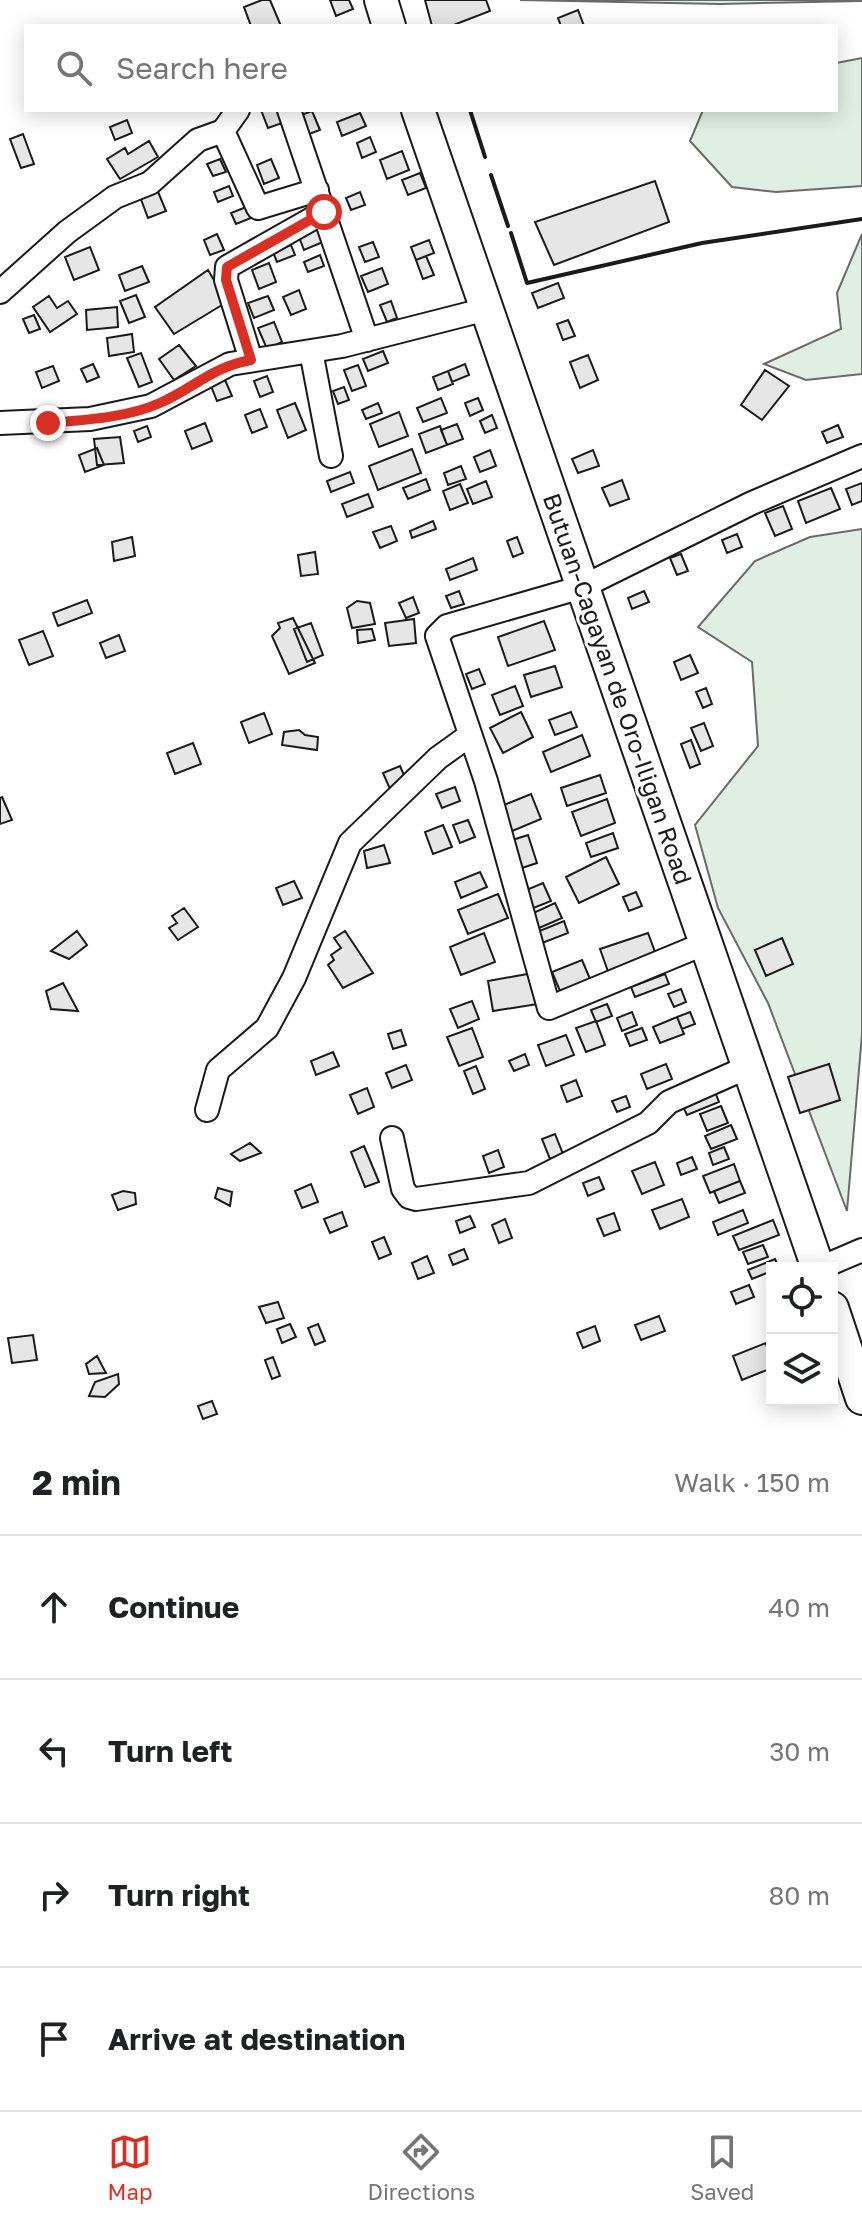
<!DOCTYPE html>
<meta charset="utf-8">
<style>
:root{--surface:#fff;--page:#f6f6f6;--text:#202124;--muted:#757577;--line:#e0e0e0;--accent:#d93025}
body{margin:0;font-family:"Golos Text",sans-serif;background:var(--page);color:var(--text)}
.controls{position:absolute;right:24px;bottom:24px;display:grid;overflow:hidden;border-radius:0px;box-shadow:0 4px 20px #0003}
.controls button{width:72px;height:72px;display:grid;place-items:center;padding:0;border:0;border-bottom:2px solid var(--line);background:var(--surface);color:var(--text);font:40px sans-serif}
.stop{position:absolute;width:24px;height:24px;margin:-18px;border:6px solid #d93025;border-radius:50%;background:#fff}
.stop.end{background:#d93025;border-color:#fff;box-shadow:0 2px 8px #0008}
.list{margin:0;padding:0;list-style:none}
h2{display:flex;justify-content:space-between;align-items:center;height:104px;margin:0;padding:0 32px;font-size:34px}
h2 small{font-size:26px;font-weight:400;color:var(--muted)}
.list li{display:grid;grid-template-columns:52px 1fr auto;gap:24px;align-items:center;box-sizing:border-box;height:144px;padding:0 32px;border-top:2px solid var(--line)}
.list b{display:block;font-size:30px;white-space:nowrap}
.list em{font-size:26px;font-style:normal;color:var(--muted)}
.icon{flex:none;width:44px;height:44px;fill:none;stroke:currentColor;stroke-width:2;stroke-linecap:round;stroke-linejoin:round}
.map{position:relative;flex:none;width:862px;height:1430px;overflow:hidden}
.search{position:absolute;background:var(--surface);box-shadow:0 4px 20px #0003;left:24px;right:24px;top:24px;height:88px;display:flex;align-items:center;gap:20px;box-sizing:border-box;padding:0 28px;border-radius:0px;color:var(--muted);font-size:30px}
.sheet{height:680px;background:var(--surface)}
nav{display:flex;justify-content:space-around;align-items:center;box-sizing:border-box;height:112px;border-top:2px solid var(--line);background:var(--surface);font-size:22px;color:var(--muted)}
nav a{display:grid;justify-items:center;gap:4px}
nav .on{color:var(--accent)}
.map>svg:first-child{display:block}
</style>
<div class="map">
<svg width="862" height="1430" viewBox="0 0 862 1430">
<rect width="100%" height="100%" fill="#fff"/>
<path fill="#e0efe3" stroke="#6a6a6a" stroke-width="2" d="M520 0H862V1L720 4Z
M862 58V186L776 192 732 187 690 141 703 110H836V63Z
M862 234V374L806 380 764 364 841 329 837 293Z
M862 529V1034L847 1211 768 1003 718 908 695 825 758 746 752 662 698 627 755 561 810 537Z"/>
<path fill="#e6e6e6" stroke="#1a1a1a" stroke-width="2" d="M262 0H270L281 26H251L244 7Z
M330 0H349L353 9 336 16Z
M425 0H486L490 11 451 26H432Z
M578 10 584 26H561L558 18Z
M261 110H284L288 121 268 128Z
M312 111 320 130 309 134 301 115Z
M360 113 366 126 342 136 337 122Z
M127 120 132 133 115 140 110 127Z
M23 134 34 164 21 168 10 139Z
M370 137 376 152 362 158 357 143Z
M149 141 158 157 120 179 107 159 125 148 128 154Z
M402 151 409 170 387 179 380 160Z
M220 159 226 172 213 176 207 164Z
M271 159 279 178 264 184 257 165Z
M420 173 426 188 408 195 402 180Z
M655 181 669 222 554 265 535 222Z
M229 186 233 196 218 202 214 192Z
M156 187 166 211 148 218 139 194Z
M360 192 365 205 351 210 346 198Z
M246 207 251 218 236 224 231 213Z
M318 229 323 242 304 250 299 237Z
M217 234 224 250 210 255 204 240Z
M429 240 434 253 416 260 411 247Z
M373 242 379 257 365 262 359 247Z
M291 245 295 255 277 262 273 252Z
M90 247 99 270 74 280 65 257Z
M320 255 324 266 308 272 304 262Z
M426 256 434 275 423 279 416 260Z
M269 263 276 282 259 289 252 270Z
M142 266 149 282 125 291 119 275Z
M382 268 388 284 368 292 361 276Z
M208 270 227 302 174 334 155 307Z
M558 283 564 298 538 308 532 293Z
M299 290 306 309 291 315 283 297Z
M136 295 145 317 129 323 120 301Z
M49 296 57 308 68 301 77 314 50 332 33 307Z
M268 296 274 310 254 318 248 303Z
M391 301 397 318 387 322 380 305Z
M117 307 118 327 87 330 86 310Z
M34 315 40 329 29 333 23 319Z
M568 320 575 336 563 340 557 324Z
M274 322 282 342 267 349 258 328Z
M132 334 134 352 109 356 107 338Z
M179 345 196 366 174 380 159 359Z
M383 351 388 363 368 371 363 359Z
M141 353 152 382 139 387 127 358Z
M588 355 598 380 580 388 570 362Z
M93 364 99 377 87 382 81 369Z
M465 364 469 375 452 382 448 371Z
M358 365 366 386 352 391 344 370Z
M53 366 59 381 42 388 36 372Z
M765 370 789 386 762 420 741 405Z
M448 371 453 384 438 390 433 377Z
M267 376 273 392 260 397 254 381Z
M225 380 232 396 217 401 211 386Z
M344 387 349 400 338 404 333 391Z
M441 398 447 413 423 422 417 408Z
M478 398 483 410 470 416 465 403Z
M295 403 306 430 288 438 277 410Z
M378 403 382 413 366 419 362 410Z
M260 409 267 427 252 433 245 415Z
M399 412 408 436 379 447 370 424Z
M492 415 497 428 485 433 480 421Z
M205 423 212 441 192 449 185 431Z
M457 424 463 439 447 445 441 430Z
M838 425 843 437 827 443 822 432Z
M147 426 151 437 138 442 134 431Z
M440 426 447 445 426 453 419 434Z
M120 437 124 463 97 465 94 439Z
M97 448 104 465 85 472 79 455Z
M412 449 421 473 378 490 369 466Z
M490 450 496 466 480 472 474 457Z
M593 450 599 466 578 473 572 459Z
M461 466 466 479 448 485 444 473Z
M350 472 354 483 331 492 327 481Z
M426 479 430 490 408 499 403 488Z
M622 480 629 499 610 506 602 488Z
M486 481 492 497 473 504 467 489Z
M862 483V501L852 505 846 489Z
M460 484 468 503 450 510 443 491Z
M831 488 840 509 806 523 798 501Z
M368 494 373 507 347 517 342 504Z
M783 506 792 529 775 536 765 513Z
M433 521 436 529 412 538 410 531Z
M391 526 397 541 380 548 373 532Z
M737 534 742 547 727 553 722 540Z
M132 537 135 556 114 561 112 542Z
M517 537 523 553 513 557 507 541Z
M315 552 318 574 301 576 298 555Z
M681 554 688 571 677 575 670 558Z
M473 558 477 570 450 580 446 569Z
M459 591 464 604 451 608 446 596Z
M644 591 649 602 632 609 628 598Z
M413 597 419 613 406 618 399 603Z
M87 600 92 613 58 626 53 613Z
M357 601 370 603 375 624 352 628 347 608Z
M293 618 315 663 289 674 272 636 280 628 278 623Z
M414 619 416 643 389 646 385 623Z
M544 621 555 650 508 666 498 637Z
M311 623 323 655 307 662 294 629Z
M372 629 375 640 358 643 357 630Z
M43 631 53 656 29 665 19 640Z
M119 635 125 651 106 658 100 643Z
M690 655 698 673 681 680 674 662Z
M555 666 562 687 531 697 524 675Z
M479 669 485 684 472 689 466 674Z
M515 686 523 706 500 715 492 695Z
M706 688 712 704 703 708 696 692Z
M521 712 533 737 503 753 490 728Z
M571 712 577 727 555 735 549 720Z
M264 713 272 734 249 743 241 722Z
M704 723 713 746 701 751 691 728Z
M299 730 305 735 318 737 317 750 282 745 284 732Z
M582 735 590 756 551 772 543 752Z
M691 740 700 764 690 768 681 744Z
M193 743 201 764 175 774 167 753Z
M400 766 407 782 390 789 383 773Z
M600 775 606 793 567 806 561 788Z
M455 787 460 801 442 808 436 794Z
M531 794 541 819 510 832 499 807Z
M2 797 12 820 0 824V798Z
M607 799 615 823 581 836 572 812Z
M468 820 475 837 460 843 453 825Z
M443 825 452 847 433 854 425 832Z
M613 833 618 848 591 857 586 843Z
M528 835 537 863 516 870 506 842Z
M384 845 390 863 367 868 364 851Z
M606 857 619 884 579 903 566 877Z
M480 872 487 887 461 898 455 882Z
M294 881 302 898 283 905 276 888Z
M543 883 551 901 531 909 524 891Z
M636 892 642 906 629 911 623 897Z
M498 894 508 918 468 934 458 910Z
M555 903 562 918 537 929 531 914Z
M184 908 198 927 178 940 169 928 177 923 172 916Z
M564 921 568 933 537 945 532 934Z
M77 931 87 945 69 959 51 951Z
M345 931 373 973 343 988 328 965 334 960 331 955 341 948 334 938Z
M484 933 495 962 461 975 450 947Z
M648 933 658 960 610 977 600 949Z
M782 938 793 964 766 976 755 950Z
M582 960 593 986 563 998 552 972Z
M533 973 538 1004 493 1011 488 981Z
M665 974 669 984 635 997 631 987Z
M63 983 78 1011 51 1009 46 991Z
M681 989 686 1002 674 1007 668 994Z
M472 1001 479 1019 458 1028 450 1009Z
M607 1004 612 1016 596 1022 591 1010Z
M632 1012 637 1025 622 1031 617 1018Z
M690 1012 695 1024 682 1029 677 1017Z
M677 1017 684 1034 660 1043 653 1027Z
M596 1021 605 1045 586 1052 576 1028Z
M472 1028 483 1057 459 1066 447 1037Z
M642 1028 647 1040 630 1046 625 1034Z
M401 1030 406 1045 393 1049 388 1034Z
M566 1035 574 1055 546 1066 538 1045Z
M333 1052 339 1066 316 1075 311 1061Z
M525 1054 529 1065 514 1071 509 1061Z
M666 1064 672 1079 647 1089 641 1074Z
M829 1064 840 1100 800 1113 788 1077Z
M406 1065 412 1080 392 1088 386 1073Z
M476 1066 485 1089 473 1094 464 1071Z
M576 1080 582 1096 567 1102 561 1086Z
M713 1087 719 1102 687 1115 680 1100Z
M367 1088 374 1107 358 1114 350 1095Z
M626 1096 630 1107 617 1112 612 1101Z
M721 1106 728 1123 707 1131 700 1114Z
M731 1125 737 1139 711 1149 705 1136Z
M555 1134 563 1154 550 1159 542 1139Z
M250 1143 261 1153 240 1161 231 1154Z
M364 1146 379 1182 365 1187 351 1152Z
M724 1147 729 1159 713 1165 709 1153Z
M498 1150 504 1167 489 1173 483 1156Z
M692 1157 697 1169 681 1175 677 1163Z
M655 1162 664 1185 642 1194 632 1171Z
M734 1164 740 1181 710 1193 703 1176Z
M599 1177 604 1189 588 1196 583 1183Z
M740 1181 745 1193 719 1203 714 1191Z
M311 1184 318 1202 302 1208 295 1191Z
M218 1188 232 1192 230 1206 215 1198Z
M123 1191 135 1193 136 1204 118 1210 112 1195Z
M682 1199 689 1217 660 1229 652 1210Z
M743 1210 748 1223 718 1235 713 1222Z
M342 1212 347 1226 330 1233 324 1219Z
M614 1213 620 1230 604 1236 597 1219Z
M470 1216 475 1227 460 1233 456 1221Z
M505 1219 512 1238 499 1243 492 1225Z
M773 1220 779 1235 739 1250 733 1236Z
M384 1237 391 1254 379 1259 372 1242Z
M763 1245 768 1257 748 1264 743 1252Z
M464 1249 468 1259 453 1265 449 1255Z
M427 1256 434 1273 418 1279 412 1263Z
M775 1259 779 1268 752 1279 748 1270Z
M749 1285 754 1297 736 1304 731 1292Z
M278 1302 284 1318 266 1323 259 1307Z
M659 1316 665 1331 641 1340 635 1325Z
M290 1324 296 1337 282 1343 277 1329Z
M318 1324 325 1341 315 1345 308 1328Z
M595 1326 600 1341 583 1348 577 1333Z
M33 1335 37 1360 12 1363 8 1338Z
M766 1343 772 1368 742 1380 733 1356Z
M97 1356 106 1373 89 1374 86 1364Z
M273 1357 280 1376 272 1379 265 1360Z
M118 1374 119 1384 105 1397 89 1396 95 1382Z
M212 1401 217 1414 203 1419 198 1406Z"/>
<g fill="none" stroke-linecap="round" stroke-linejoin="round">
<defs>
<path id="minor" d="M238 110 223 131 258 208 317 190
M289 110 367 340
M0 292 67 232 115 197 150 183 198 140 223 131
M311 351 331 456
M251 360 226 280 227 267 324 212
M0 423 90 419 151 406 230 364 342 346 487 309
M706 943 549 1008 486 781 437 636 447 626 582 587 752 503 862 456
M207 1110 218 1070 267 1028 294 978 350 843 438 758 470 735
M392 1138 403 1189 409 1197 416 1199 529 1183 648 1123 669 1102 750 1066
M820 1268 862 1250"/>
<path id="highway" d="M381 0 389 26
M418 110 818 1268
M832 1308 862 1398"/>
</defs>
<use href="#minor" stroke="#1a1a1a" stroke-width="26"/>
<use href="#highway" stroke="#1a1a1a" stroke-width="36"/>
<use href="#minor" stroke="#fff" stroke-width="22"/>
<use href="#highway" stroke="#fff" stroke-width="32"/>
<path stroke="#1a1a1a" stroke-width="4" d="M470 110 485 157
M491 175 508 226
M511 233 527 283 702 243 862 219"/>
</g>
<g fill="none" stroke-linecap="round" stroke-linejoin="round">
<path stroke="#d93025" stroke-width="10" d="M48 423C84 420 126 418 160 403 194 388 212 367 251 360L226 280 227 267 324 212"/>
</g>
<g text-anchor="middle" stroke-width="6" stroke-linejoin="round" paint-order="stroke">
<g font-size="24" fill="#1a1a1a" stroke="#fff">
<text transform="translate(617 689) rotate(71)" y="8">Butuan-Cagayan de Oro-Iligan Road</text>
</g>
</g>
</svg>
<div class="controls">
<button><svg class="icon" aria-label="locate" viewBox="0 0 24 24"><circle cx="12" cy="12" r="6"/><path d="M12 2v4M12 18v4M2 12h4M18 12h4"/></svg></button>
<button><svg class="icon" aria-label="layers" viewBox="0 0 24 24"><path d="M12 4l9 5-9 5-9-5zM3 14l9 5 9-5"/></svg></button>
</div>
<div class="stop" style="left:324px;top:212px"></div>
<div class="stop end" style="left:48px;top:423px"></div>
<div class="search"><svg class="icon" aria-label="search" viewBox="0 0 24 24"><circle cx="10" cy="10" r="6"/><path d="M15 15l6 6"/></svg>Search here</div>
</div>
<section class="sheet">
<h2>2 min<small>Walk · 150 m</small></h2>
<ul class="list">
<li><svg class="icon" aria-label="ahead" viewBox="0 0 24 24"><path d="M12 20V5M6 11l6-6 6 6"/></svg><div><b>Continue</b></div><em>40 m</em></li>
<li><svg class="icon" aria-label="left" viewBox="0 0 24 24"><path d="M17 20v-9H6M10 6l-5 5 5 5"/></svg><div><b>Turn left</b></div><em>30 m</em></li>
<li><svg class="icon" aria-label="right" viewBox="0 0 24 24"><path d="M7 20v-9h11M14 6l5 5-5 5"/></svg><div><b>Turn right</b></div><em>80 m</em></li>
<li><svg class="icon" aria-label="arrive" viewBox="0 0 24 24"><path d="M6 21V4h12l-3 4 3 4H6"/></svg><div><b>Arrive at destination</b></div></li>
</ul>
</section>
<nav>
<a class="on"><svg class="icon" aria-label="map" viewBox="0 0 24 24"><path d="M3 6l6-2 6 2 6-2v14l-6 2-6-2-6 2zM9 4v14M15 6v14"/></svg>Map</a>
<a><svg class="icon" aria-label="directions" viewBox="0 0 24 24"><path d="M12 3l9 9-9 9-9-9zM9 14v-3h6M13 9l2 2-2 2"/></svg>Directions</a>
<a><svg class="icon" aria-label="saved" viewBox="0 0 24 24"><path d="M7 4h10v16l-5-4-5 4z"/></svg>Saved</a>
</nav>
